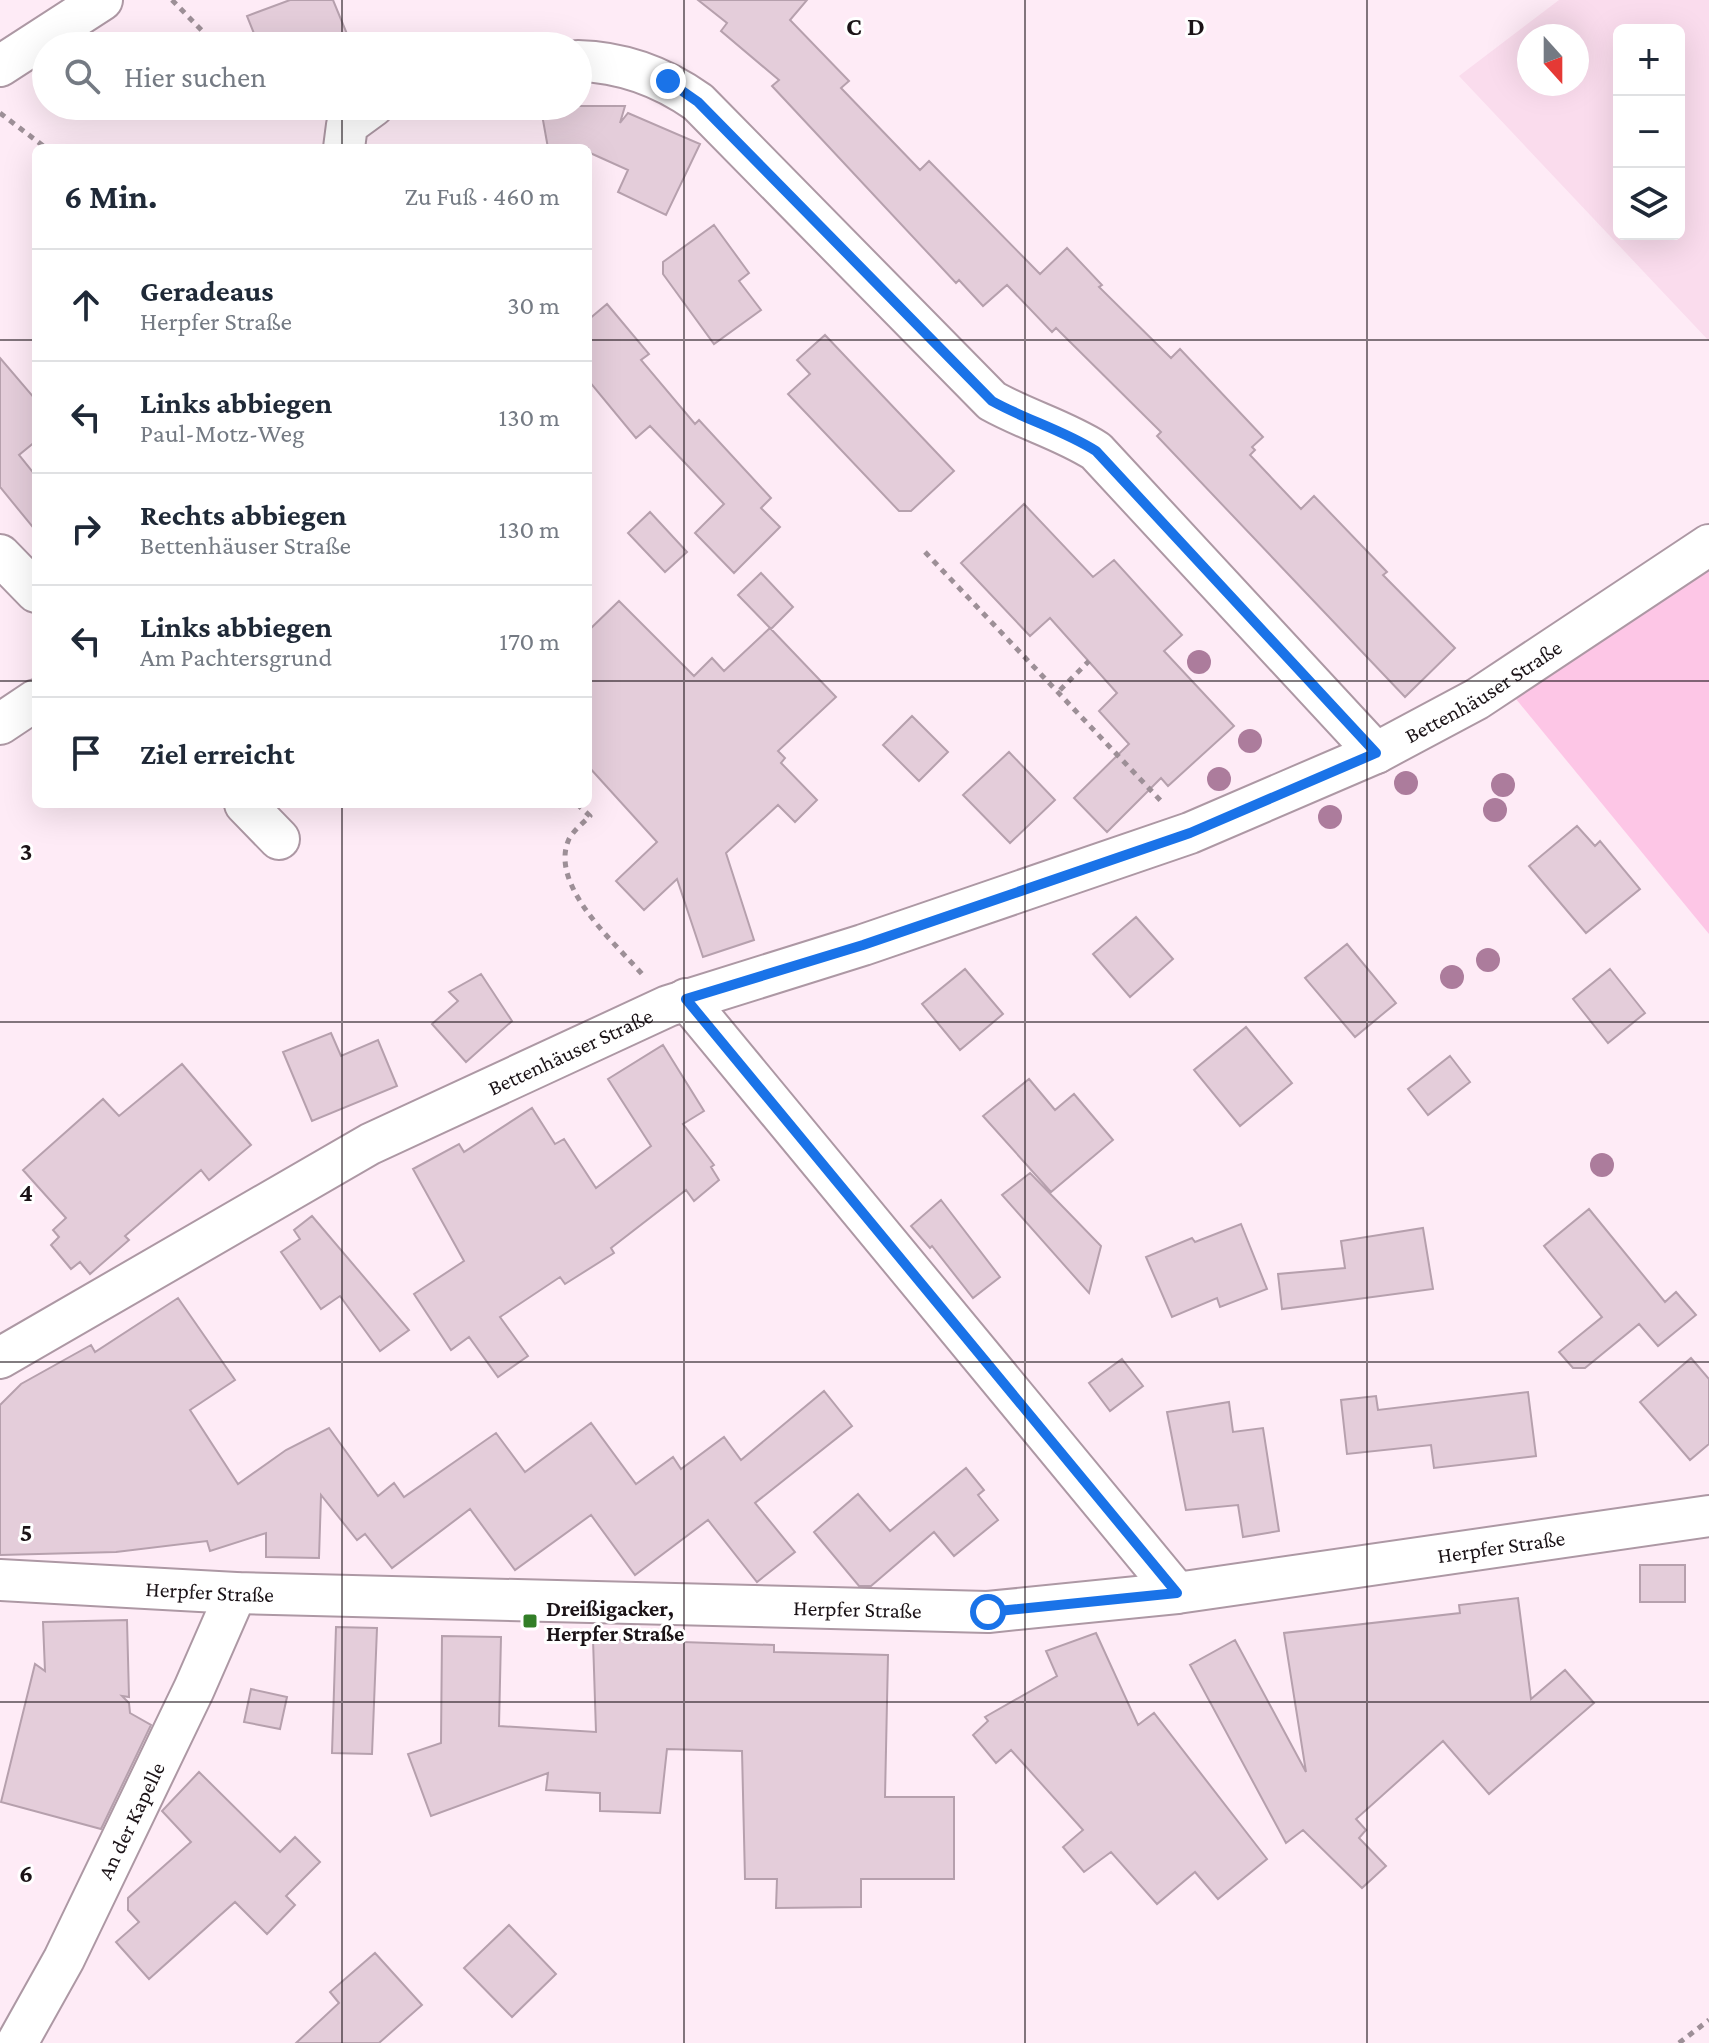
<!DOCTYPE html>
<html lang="de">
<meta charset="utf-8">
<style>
:root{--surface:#fff;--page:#f2f2f3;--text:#1f2937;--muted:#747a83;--line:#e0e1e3}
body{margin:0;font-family:"Crimson Pro",serif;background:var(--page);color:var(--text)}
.controls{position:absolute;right:24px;top:24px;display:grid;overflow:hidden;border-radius:12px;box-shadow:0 8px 32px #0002}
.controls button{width:72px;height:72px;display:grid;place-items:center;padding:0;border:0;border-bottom:2px solid var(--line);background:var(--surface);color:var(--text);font:40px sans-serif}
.compass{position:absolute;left:1517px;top:24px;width:72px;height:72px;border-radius:50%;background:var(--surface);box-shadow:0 8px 32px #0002;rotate:159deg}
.stop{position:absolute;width:24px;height:24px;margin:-18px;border:6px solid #1a73e8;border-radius:50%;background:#fff}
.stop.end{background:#1a73e8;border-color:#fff;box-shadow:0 2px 8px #0008}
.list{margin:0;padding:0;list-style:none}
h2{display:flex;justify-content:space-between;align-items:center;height:104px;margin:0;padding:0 32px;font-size:34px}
h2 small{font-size:26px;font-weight:400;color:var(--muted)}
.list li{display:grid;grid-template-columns:52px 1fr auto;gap:24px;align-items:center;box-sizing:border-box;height:112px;padding:0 32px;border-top:2px solid var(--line)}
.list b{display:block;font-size:30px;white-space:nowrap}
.list p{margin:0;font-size:26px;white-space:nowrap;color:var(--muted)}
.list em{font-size:26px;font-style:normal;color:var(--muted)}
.icon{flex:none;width:44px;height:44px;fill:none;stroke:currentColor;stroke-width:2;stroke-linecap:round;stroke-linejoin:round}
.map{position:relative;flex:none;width:1709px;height:2043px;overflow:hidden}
.search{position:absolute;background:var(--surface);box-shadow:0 8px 32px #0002;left:32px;top:32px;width:560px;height:88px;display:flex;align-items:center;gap:20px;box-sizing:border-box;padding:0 28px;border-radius:44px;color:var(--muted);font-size:30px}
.panel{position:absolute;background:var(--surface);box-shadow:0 8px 32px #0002;left:32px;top:144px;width:560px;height:664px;border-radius:12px}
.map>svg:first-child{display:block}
</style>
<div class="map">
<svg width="1709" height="2043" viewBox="0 0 1709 2043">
<rect width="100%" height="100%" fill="#feebf6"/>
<path fill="#fadced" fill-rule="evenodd" d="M1559 0H1709V341L1459 76ZM1619 30H1679V234H1619ZM1529 36H1577V84H1529Z"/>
<path fill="#fdc6e6" d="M1709 566V934L1516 699Z"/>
<path fill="#e4cdda" stroke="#b6a0ad" stroke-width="2" d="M290 0H333L352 46H259L247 16Z
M698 0H807L790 20 849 81 841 88 920 170 929 161 1040 274 1067 248 1102 285 1099 287 1171 358 1180 349 1263 437 1252 447 1255 450 1250 455 1301 509 1314 496 1387 572 1383 575 1455 648 1405 697 1157 436 1161 432 1056 328 1052 332 1007 285 983 306 959 280 956 283 772 86 779 80 721 31 727 23Z
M559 106H625L620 123 628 113 700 144 666 215 618 192 628 170 588 152V148H548L541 109Z
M714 225 749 273 739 281 761 310 714 344 663 274V262Z
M607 304 649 354 641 360 695 424 699 420 771 498 761 508 780 527 734 573 695 533 724 504 650 426 636 438 588 380V320Z
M825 335 954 471 911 511H899L788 394 810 374 797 360Z
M0 358 36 400V441L19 455 36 476V531L0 487Z
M1024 504 1093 577 1114 560 1182 635 1164 651 1234 726 1168 786 1161 778 1107 832 1074 798 1129 744 1099 711 1117 693 1050 618 1030 636 961 563Z
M650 512 687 552 665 572 628 533Z
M761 573 793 607 771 629 738 595Z
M619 601 694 676 712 658 724 671 770 628 836 697 778 751 785 758 781 763 817 800 795 822 778 805 726 853 754 940 703 957 677 879 644 910 616 881 657 842 588 766V631Z
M912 716 948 752 919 781 883 745Z
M1009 752 1055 800 1010 843 963 795Z
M1577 826 1595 846 1600 841 1640 889 1586 933 1529 866Z
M1136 917 1173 959 1130 997 1093 954Z
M1347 944 1396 1003 1355 1037 1305 978Z
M965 969 1003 1014 960 1050 922 1004Z
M1610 969 1645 1013 1608 1043 1573 999Z
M481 974 512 1021 466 1062 432 1024 458 1001 449 992Z
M1246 1027 1292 1083 1240 1126 1194 1070Z
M331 1033 341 1056 378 1040 397 1086 312 1121 283 1052Z
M663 1045 704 1111 683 1124 714 1165 711 1167 719 1180 694 1201 686 1190 611 1248 614 1253 565 1284 560 1277 500 1317 528 1356 498 1377 469 1337 451 1350 414 1294 464 1261 413 1169 459 1144 464 1152 532 1108 555 1144 564 1139 596 1188 651 1146 608 1079Z
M1450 1056 1470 1082 1428 1115 1408 1089Z
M182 1064 251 1145 209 1180 201 1170 125 1236 129 1240 90 1274 80 1262 71 1269 51 1245 59 1237 53 1230 66 1218 23 1170 103 1099 119 1116Z
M1029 1079 1055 1110 1074 1094 1113 1140 1051 1192 983 1116Z
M1030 1173 1101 1246 1089 1293 1002 1195Z
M941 1200 1000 1277 973 1298 932 1246 930 1248 911 1226Z
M1589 1209 1665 1302 1676 1292 1696 1315 1658 1346 1639 1324 1585 1368H1573L1559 1352 1602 1317 1544 1246Z
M312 1216 409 1330 380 1351 340 1296 321 1309 281 1252 300 1239 294 1230Z
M1241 1224 1267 1289 1220 1307 1217 1298 1172 1317 1146 1257 1192 1238 1195 1242Z
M1423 1228 1433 1289 1282 1309 1278 1274 1345 1268 1341 1241Z
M178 1298 235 1380 190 1410 238 1484 286 1450 329 1428 378 1496 394 1483 404 1497 496 1433 525 1472 591 1423 636 1484 673 1457 681 1469 724 1437 741 1460 824 1391 852 1426 755 1503 795 1552 757 1582 708 1520 635 1575 591 1515 515 1570 470 1509 392 1568 365 1534 357 1540 321 1495 319 1558 266 1557V1533L210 1551 207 1541 116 1552 0 1555V1405L21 1384 91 1345 95 1352Z
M1691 1358 1709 1379V1444L1690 1460 1640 1402Z
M1122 1359 1143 1386 1110 1411 1089 1383Z
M1528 1392 1536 1456 1434 1468 1431 1445 1347 1454 1341 1400 1376 1396 1378 1410Z
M1229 1402 1233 1432 1263 1428 1279 1531 1243 1537 1238 1505 1186 1510 1167 1412Z
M966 1468 984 1490 978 1495 998 1520 954 1556 934 1532 871 1586H859L814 1532 858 1494 890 1531Z
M1640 1565H1685V1602H1640Z
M1518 1598 1531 1699 1565 1670 1594 1703 1489 1794 1443 1741 1356 1819 1366 1830 1359 1838 1386 1866 1362 1888 1303 1830 1286 1843 1190 1665 1235 1640 1306 1772 1284 1633 1460 1613 1459 1605Z
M127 1620 129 1697 122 1696 129 1703 130 1713 151 1725 101 1829 1 1802 35 1664 45 1671 43 1622Z
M336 1627 377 1628 372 1754 332 1753Z
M1096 1633 1138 1725 1154 1713 1267 1859 1218 1899 1195 1872 1157 1904 1111 1852 1084 1872 1063 1847 1083 1830 1011 1750 996 1763 973 1735 988 1721 985 1717 1057 1676 1046 1651Z
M442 1636 501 1637 499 1726 596 1732 593 1639 774 1645V1652L888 1655 885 1797H954V1879H861V1907L776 1908 777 1879H745L742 1751 667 1749 660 1813 600 1811V1793L546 1790 548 1773 431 1816 408 1754 441 1743Z
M251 1689 287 1697 280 1729 244 1722Z
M199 1772 280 1852 295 1837 320 1862 286 1896 295 1905 267 1934 235 1902 149 1979 116 1942 139 1922 128 1910V1898L191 1842 162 1811Z
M509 1925 556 1974 512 2017 464 1968Z
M375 1953 422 2005 379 2043H296L339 2003 330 1992Z"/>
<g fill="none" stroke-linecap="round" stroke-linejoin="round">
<defs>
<g id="street">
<path d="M578 61C623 62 661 76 698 102L992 401C1026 420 1063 430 1096 451L1376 753"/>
<path d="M0 66 102 0"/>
<path d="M344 148 347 125 373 106"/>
<path d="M0 555 36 592"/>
<path d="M0 724 36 700"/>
<path d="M245 804 279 839"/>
<path d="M686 999 1177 1593"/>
<path id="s1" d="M0 1358 370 1144 668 1006 863 945 1190 833 1376 753 1477 699 1709 545"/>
<path id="s2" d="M0 1580 236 1593 988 1612 1177 1593 1709 1516"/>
<path id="s3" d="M17 2043 64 1959 194 1689 236 1593"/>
</g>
</defs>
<use href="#street" stroke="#ad98a4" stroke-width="44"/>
<path stroke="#9d8f97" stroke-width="5" stroke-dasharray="6 6" stroke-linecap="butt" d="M172 0 217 46
M0 113 46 148
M925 552 1161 801
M1060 690 1089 661
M577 804 590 816C584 822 573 831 569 839 548 885 615 943 642 974
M1679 2043 1709 2020"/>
<use href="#street" stroke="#fff" stroke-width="40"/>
</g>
<g fill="#ac7c9c">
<circle cx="1199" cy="662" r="12"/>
<circle cx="1250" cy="741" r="12"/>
<circle cx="1219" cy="779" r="12"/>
<circle cx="1406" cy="783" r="12"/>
<circle cx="1503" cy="785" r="12"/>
<circle cx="1495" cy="810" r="12"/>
<circle cx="1330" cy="817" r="12"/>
<circle cx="1488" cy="960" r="12"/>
<circle cx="1452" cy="977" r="12"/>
<circle cx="1602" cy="1165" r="12"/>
</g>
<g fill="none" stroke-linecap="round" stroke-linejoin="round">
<path stroke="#1a73e8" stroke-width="10" d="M668 81 698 102 992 401C1026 420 1063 430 1096 451L1376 753 1190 833 863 945 686 999 1177 1593 988 1612"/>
</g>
<path fill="none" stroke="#1b1317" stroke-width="2" stroke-opacity="0.55" d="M342 0V46M684 0V2043M1025 0V2043M1367 0V2043M342 106V148M0 340H36M588 340H1709M0 681H36M588 681H1709M342 804V2043M0 1022H1709M0 1362H1709M0 1702H1709"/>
<rect fill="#327e27" stroke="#fff" stroke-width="3" x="522" y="1613" width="16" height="16" rx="4"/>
<g text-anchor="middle" stroke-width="6" stroke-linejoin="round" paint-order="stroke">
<g font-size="22" fill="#1b1317" stroke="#fff">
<text dy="8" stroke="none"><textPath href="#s1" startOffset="1632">Bettenhäuser Straße</textPath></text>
<text dy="8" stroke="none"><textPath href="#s1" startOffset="648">Bettenhäuser Straße</textPath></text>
<text dy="8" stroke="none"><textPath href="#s2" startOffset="1506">Herpfer Straße</textPath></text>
<text dy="8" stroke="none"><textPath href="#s2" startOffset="210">Herpfer Straße</textPath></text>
<text dy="8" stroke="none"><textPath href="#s2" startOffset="858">Herpfer Straße</textPath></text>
<text dy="8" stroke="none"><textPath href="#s3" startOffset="250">An der Kapelle</textPath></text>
</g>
<g font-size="22" font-weight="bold" fill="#1b1317" stroke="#fff" text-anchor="start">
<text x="546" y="1616">Dreißigacker,<tspan x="546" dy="25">Herpfer Straße</tspan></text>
</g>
</g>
<g font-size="26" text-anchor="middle" font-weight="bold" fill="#1b1317" stroke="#fff" stroke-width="6" stroke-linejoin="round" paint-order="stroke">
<text x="854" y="35">C</text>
<text x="1196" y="35">D</text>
<text x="26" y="860">3</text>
<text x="26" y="1201">4</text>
<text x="26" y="1541">5</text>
<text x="26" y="1882">6</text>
</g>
</svg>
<div class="controls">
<button>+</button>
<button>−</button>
<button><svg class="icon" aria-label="layers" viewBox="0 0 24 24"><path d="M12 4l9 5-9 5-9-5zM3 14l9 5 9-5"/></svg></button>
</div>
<svg class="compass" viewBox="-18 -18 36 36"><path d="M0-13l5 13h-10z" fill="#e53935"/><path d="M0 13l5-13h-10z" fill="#747a83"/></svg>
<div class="stop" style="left:988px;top:1612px"></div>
<div class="stop end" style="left:668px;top:81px"></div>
<div class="search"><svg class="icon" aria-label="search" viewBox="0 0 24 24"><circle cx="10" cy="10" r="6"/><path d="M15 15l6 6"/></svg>Hier suchen</div>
<section class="panel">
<h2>6 Min.<small>Zu Fuß · 460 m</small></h2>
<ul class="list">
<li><svg class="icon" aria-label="ahead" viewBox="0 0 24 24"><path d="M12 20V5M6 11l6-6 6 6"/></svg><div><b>Geradeaus</b><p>Herpfer Straße</p></div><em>30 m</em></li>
<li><svg class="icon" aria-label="left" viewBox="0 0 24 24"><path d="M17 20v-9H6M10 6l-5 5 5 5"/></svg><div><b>Links abbiegen</b><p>Paul-Motz-Weg</p></div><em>130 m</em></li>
<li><svg class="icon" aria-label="right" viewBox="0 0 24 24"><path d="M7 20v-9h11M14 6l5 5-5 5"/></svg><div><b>Rechts abbiegen</b><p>Bettenhäuser Straße</p></div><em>130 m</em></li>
<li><svg class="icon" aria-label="left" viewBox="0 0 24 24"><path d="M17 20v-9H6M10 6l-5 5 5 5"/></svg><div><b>Links abbiegen</b><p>Am Pachtersgrund</p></div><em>170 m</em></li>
<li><svg class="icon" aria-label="arrive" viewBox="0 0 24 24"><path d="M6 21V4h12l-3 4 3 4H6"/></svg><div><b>Ziel erreicht</b></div></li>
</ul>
</section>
</div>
